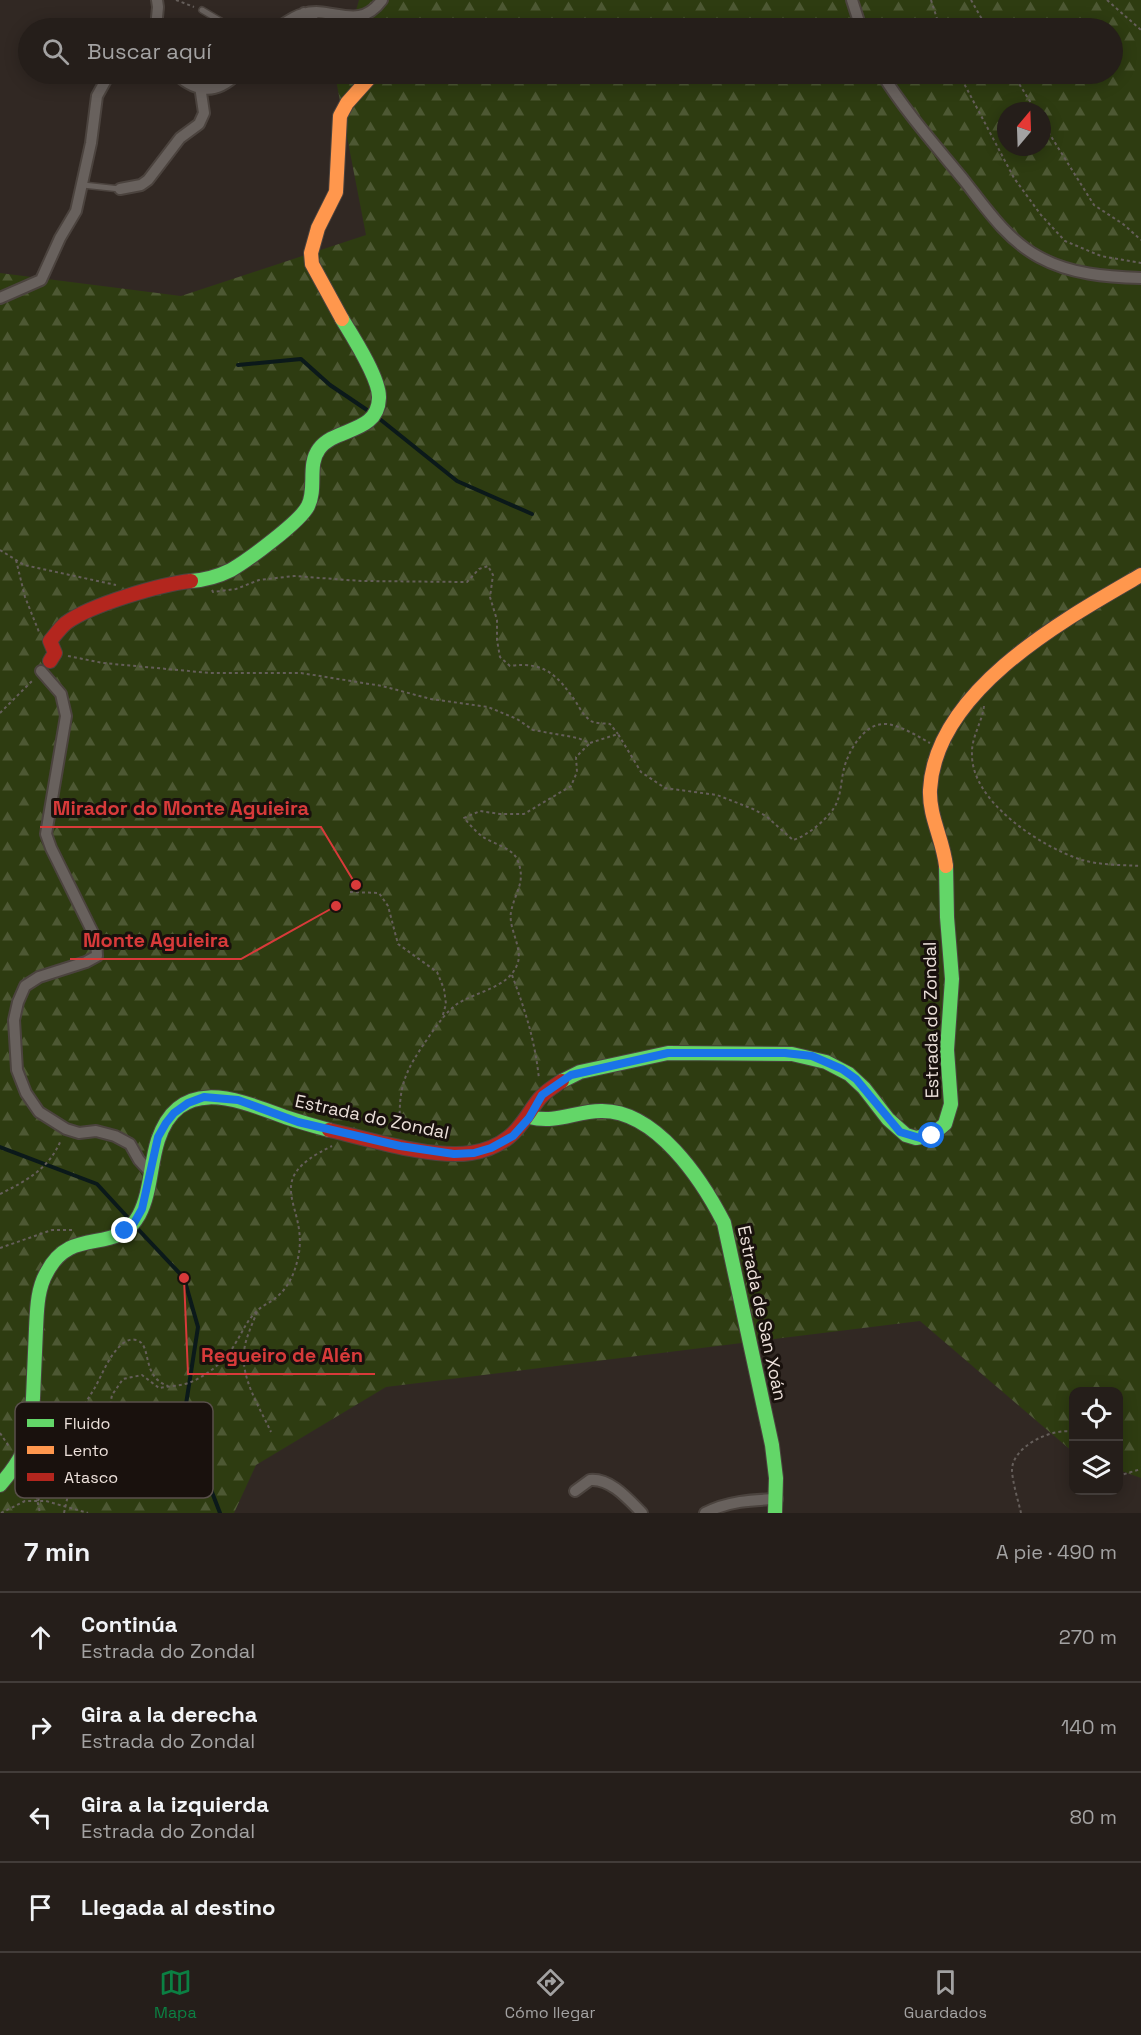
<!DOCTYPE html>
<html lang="es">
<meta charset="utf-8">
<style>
:root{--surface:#251e1a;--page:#2d2723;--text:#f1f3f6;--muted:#a3a2a2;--line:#423c39;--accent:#0b8043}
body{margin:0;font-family:"Space Grotesk",sans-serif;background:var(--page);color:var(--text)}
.controls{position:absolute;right:18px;bottom:18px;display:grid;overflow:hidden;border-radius:12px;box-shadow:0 3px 15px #0003}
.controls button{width:54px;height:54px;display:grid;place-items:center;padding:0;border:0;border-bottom:2px solid var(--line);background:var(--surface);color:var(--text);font:30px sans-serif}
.compass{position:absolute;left:997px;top:102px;width:54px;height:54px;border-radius:50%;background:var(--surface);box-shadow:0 3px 15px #0003;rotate:19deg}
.stop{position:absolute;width:18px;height:18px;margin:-14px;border:4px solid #1a73e8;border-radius:50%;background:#fff}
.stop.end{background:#1a73e8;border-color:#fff;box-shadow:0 2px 6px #0008}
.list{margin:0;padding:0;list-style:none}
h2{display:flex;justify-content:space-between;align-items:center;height:78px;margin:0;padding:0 24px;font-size:26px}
h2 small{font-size:20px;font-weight:400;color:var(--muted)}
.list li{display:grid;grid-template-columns:39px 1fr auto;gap:18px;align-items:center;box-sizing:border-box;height:90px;padding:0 24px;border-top:2px solid var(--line)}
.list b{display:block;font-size:22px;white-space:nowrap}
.list p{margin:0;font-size:20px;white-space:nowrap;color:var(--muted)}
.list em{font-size:20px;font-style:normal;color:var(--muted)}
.icon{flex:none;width:33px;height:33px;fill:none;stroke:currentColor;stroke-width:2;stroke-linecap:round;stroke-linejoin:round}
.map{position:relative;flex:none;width:1141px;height:1513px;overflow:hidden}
.search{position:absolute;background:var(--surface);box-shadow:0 3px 15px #0003;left:18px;right:18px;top:18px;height:66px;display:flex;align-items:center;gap:15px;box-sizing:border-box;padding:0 21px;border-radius:33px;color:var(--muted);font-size:22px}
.sheet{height:438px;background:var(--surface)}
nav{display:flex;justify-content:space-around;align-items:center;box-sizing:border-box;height:84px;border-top:2px solid var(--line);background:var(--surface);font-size:16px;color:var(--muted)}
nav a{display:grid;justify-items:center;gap:3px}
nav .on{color:var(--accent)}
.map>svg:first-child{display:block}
</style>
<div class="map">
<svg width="1141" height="1513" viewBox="0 0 1141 1513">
<defs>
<pattern id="forest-firs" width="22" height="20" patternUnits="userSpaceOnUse" patternTransform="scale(1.5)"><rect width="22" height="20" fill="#2e3c11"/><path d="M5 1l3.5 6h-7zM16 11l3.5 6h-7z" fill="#4d5833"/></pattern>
</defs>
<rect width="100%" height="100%" fill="#312823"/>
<path fill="url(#forest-firs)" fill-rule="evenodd" d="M359 0H1141V1478L1119 1470 1118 1392H1074L1073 1452 920 1321 386 1387 256 1465 234 1513H0V273L181 296 366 235 336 80 338 74H1112V28H351ZM1006 111H1042V147H1006Z"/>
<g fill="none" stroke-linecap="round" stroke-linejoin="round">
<path stroke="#0b191a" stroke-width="4" d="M238 365 301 359 330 385 370 412
M376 416 457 481 532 514
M0 1147 97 1184 131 1221
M136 1227 184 1278 198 1327 182 1430 203 1469 220 1513"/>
<defs>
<path id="lane" d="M202 10 224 23 241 28
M83 185 120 189"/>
<path id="street" d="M852 0 861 28
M304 13 322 28
M156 28 158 7 157 0
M278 28C285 23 294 16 303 14 332 5 358 33 382 0
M176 74C197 93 217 94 237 74
M882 74C905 111 935 145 963 179 985 207 1007 240 1039 257 1070 274 1106 277 1141 278
M120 189 141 185 148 180 180 138 199 124 204 113 200 86
M0 298 41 280 60 238 76 211 91 143 97 96 107 78 113 74
M41 671 61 694 66 716 46 834 51 848 96 939 97 956 86 962 39 977 25 986 18 1002 14 1020 17 1070 26 1093 39 1112 66 1129 79 1133 96 1131 115 1136 130 1144 139 1160 151 1173
M575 1491 590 1480C611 1478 629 1500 642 1513
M705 1513C728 1501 752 1500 777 1499"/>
<path id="fast" d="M191 581C204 580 219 576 231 570 248 560 300 522 308 506 317 488 307 465 319 449 335 427 378 434 379 398 380 379 353 337 342 319
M562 1081 580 1072 668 1053 792 1054 826 1062 849 1074 864 1088 888 1119 906 1135 916 1138 932 1135 945 1124 951 1104 947 1050 952 979 947 917 946 866
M529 1117C557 1124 575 1111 601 1111 656 1110 702 1180 724 1223L772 1445 776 1478 775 1513
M0 1485C13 1470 27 1450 31 1430 33 1420 32 1408 33 1398 34 1375 35 1352 36 1329 37 1310 37 1289 47 1272 72 1224 116 1257 139 1215 151 1192 150 1165 158 1140 180 1074 239 1100 285 1117 300 1122 314 1126 329 1130"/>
<path id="slow" d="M342 319 312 264 311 253 318 228 336 192 340 116 347 103 373 74
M946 866C943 839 929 817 930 790 935 690 1065 619 1141 575"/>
<path id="jam" d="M50 661 55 653 50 641C55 635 60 628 66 623 90 605 161 584 191 581
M329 1130C369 1139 431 1159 471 1153 484 1151 498 1146 509 1137 523 1126 529 1111 540 1098 546 1091 554 1086 562 1081"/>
</defs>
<use href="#lane" stroke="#4b433e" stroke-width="8"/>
<use href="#street" stroke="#4b433e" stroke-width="14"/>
<use href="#fast" stroke="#4b433e" stroke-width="16"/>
<use href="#slow" stroke="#4b433e" stroke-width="16"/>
<use href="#jam" stroke="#4b433e" stroke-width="16"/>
<path stroke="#655e5a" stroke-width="2" stroke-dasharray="3 3" stroke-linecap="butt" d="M176 0 194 7
M931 0 940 28
M971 0 987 28
M1107 0 1141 30
M959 74 1014 178 1041 215 1065 241 1101 256 1141 263
M1013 74 1036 111
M1042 122 1094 205 1123 224 1141 240
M0 550 24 565 116 585
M16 560 25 597 39 632
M212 590 213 592 236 589 259 580 294 576 361 581 467 582 479 569 488 566 493 575 490 597 497 620V640L500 657 510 666C545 661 558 676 576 702 580 709 584 716 591 721 596 724 604 723 610 724L618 734
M68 656 103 663 210 673H301L382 686 431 699 488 707 517 719 533 730 578 738 590 743 618 734 641 772 665 788 717 795 753 809 766 816 793 840C806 837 832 816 837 802 842 790 841 775 846 762 852 745 867 722 887 724 902 726 917 736 930 743
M984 706C982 723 971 737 972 755 972 802 1041 847 1082 860 1100 865 1122 865 1141 866
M0 713 34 679
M350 892 379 893 388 906 398 944 437 972 444 989 446 1004 442 1018
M512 975C525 1010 535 1040 539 1079
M400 1132C398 1084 404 1073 430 1035 438 1024 446 1012 457 1004 475 992 508 988 517 965 524 949 508 929 511 912 515 891 527 882 517 859 512 848 494 844 483 837 476 832 470 825 464 818L480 811 500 814H524L571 786 577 772 576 757 590 743
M0 1194C26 1181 49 1169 61 1140
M0 1248 52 1230H75
M257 1312C252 1325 245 1339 244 1352 241 1379 260 1408 271 1432
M0 1433 10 1448
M30 1467 40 1513
M1118 1476 1141 1469
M38 1501C45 1482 50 1462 58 1444 67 1426 81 1411 91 1394 101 1379 107 1358 120 1346 124 1342 130 1338 136 1340 153 1344 140 1376 168 1386
M1 1513 25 1501H46L88 1513
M64 1513 68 1495 93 1460 97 1438 108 1416 112 1395 123 1379 142 1375 159 1388C169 1386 181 1386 191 1382 208 1375 226 1360 235 1344 242 1333 246 1322 255 1313 260 1307 267 1304 273 1300 288 1289 294 1275 298 1258 310 1204 257 1182 332 1146
M1021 1513C1018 1500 1013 1484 1012 1471 1011 1447 1052 1427 1074 1432"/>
<use href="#lane" stroke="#68615d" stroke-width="5"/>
<use href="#street" stroke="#68615d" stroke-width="10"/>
<use href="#fast" stroke="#63d668" stroke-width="14"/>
<use href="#slow" stroke="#ff974d" stroke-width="14"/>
<use href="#jam" stroke="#b3261e" stroke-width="14"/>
</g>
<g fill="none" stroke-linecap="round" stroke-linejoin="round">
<path stroke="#1a73e8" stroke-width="8" d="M125 1231 134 1223 142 1209 158 1137 166 1123 174 1113 188 1103 204 1097 238 1100 298 1122 400 1146 454 1154 474 1153 491 1148 513 1136 529 1118 542 1095 571 1075 668 1053H785L812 1056 842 1069 856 1079 900 1132 920 1138 932 1136"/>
</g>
<g text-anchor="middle" stroke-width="6" stroke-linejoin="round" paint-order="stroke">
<g font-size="18" fill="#ede1db" stroke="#19110d">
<text transform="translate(931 1020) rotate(-91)" y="6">Estrada do Zondal</text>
<text transform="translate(372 1117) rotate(12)" y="6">Estrada do Zondal</text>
<text transform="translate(762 1313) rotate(78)" y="6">Estrada de San Xoán</text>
</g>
</g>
<rect x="15" y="1402" width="198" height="96" rx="9" fill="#19110d" stroke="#594f4b" stroke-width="1.5"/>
<rect x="27" y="1419" width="27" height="8" fill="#63d668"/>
<rect x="27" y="1446" width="27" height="8" fill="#ff974d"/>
<rect x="27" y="1473" width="27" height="8" fill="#b3261e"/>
<g font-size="16" fill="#ede1db">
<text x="64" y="1429">Fluido</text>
<text x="64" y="1456">Lento</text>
<text x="64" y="1483">Atasco</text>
</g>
<path fill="none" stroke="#d83a3a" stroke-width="2" d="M356 885L321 827H40M336 906L241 959H70M184 1278L188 1374H375"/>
<g fill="#d83a3a" stroke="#19110d" stroke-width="2">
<circle cx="356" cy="885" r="6"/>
<circle cx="336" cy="906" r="6"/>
<circle cx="184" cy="1278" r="6"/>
</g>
<g font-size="20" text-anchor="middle" font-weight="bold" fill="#d83a3a" stroke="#19110d" stroke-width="6" stroke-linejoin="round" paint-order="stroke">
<text x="181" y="815">Mirador do Monte Aguieira</text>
<text x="156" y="947">Monte Aguieira</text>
<text x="282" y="1362">Regueiro de Alén</text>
</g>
</svg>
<div class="controls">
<button><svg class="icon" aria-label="locate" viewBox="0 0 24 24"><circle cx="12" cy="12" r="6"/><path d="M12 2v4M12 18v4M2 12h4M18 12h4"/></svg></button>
<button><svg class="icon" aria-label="layers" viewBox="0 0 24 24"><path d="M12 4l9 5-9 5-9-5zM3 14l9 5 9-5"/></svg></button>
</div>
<svg class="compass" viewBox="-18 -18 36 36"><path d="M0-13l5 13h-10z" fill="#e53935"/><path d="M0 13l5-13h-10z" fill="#a3a2a2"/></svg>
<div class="stop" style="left:932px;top:1136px"></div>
<div class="stop end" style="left:125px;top:1231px"></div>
<div class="search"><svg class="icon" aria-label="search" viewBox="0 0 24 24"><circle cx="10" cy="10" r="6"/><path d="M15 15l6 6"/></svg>Buscar aquí</div>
</div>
<section class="sheet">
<h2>7 min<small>A pie · 490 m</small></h2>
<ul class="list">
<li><svg class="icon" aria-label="ahead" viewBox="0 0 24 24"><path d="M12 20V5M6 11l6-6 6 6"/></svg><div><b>Continúa</b><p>Estrada do Zondal</p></div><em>270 m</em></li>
<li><svg class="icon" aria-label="right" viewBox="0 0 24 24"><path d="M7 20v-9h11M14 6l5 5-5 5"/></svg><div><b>Gira a la derecha</b><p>Estrada do Zondal</p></div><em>140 m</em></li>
<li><svg class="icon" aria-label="left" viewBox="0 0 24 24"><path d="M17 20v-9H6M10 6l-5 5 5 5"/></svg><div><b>Gira a la izquierda</b><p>Estrada do Zondal</p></div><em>80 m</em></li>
<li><svg class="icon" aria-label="arrive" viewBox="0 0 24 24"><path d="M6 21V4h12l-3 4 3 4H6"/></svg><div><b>Llegada al destino</b></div></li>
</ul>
</section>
<nav>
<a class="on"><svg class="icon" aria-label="map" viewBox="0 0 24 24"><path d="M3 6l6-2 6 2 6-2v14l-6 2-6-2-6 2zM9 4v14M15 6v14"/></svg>Mapa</a>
<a><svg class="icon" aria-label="directions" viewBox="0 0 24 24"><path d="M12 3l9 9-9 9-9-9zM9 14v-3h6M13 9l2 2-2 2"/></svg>Cómo llegar</a>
<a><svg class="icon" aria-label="saved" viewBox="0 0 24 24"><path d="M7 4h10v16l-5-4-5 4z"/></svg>Guardados</a>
</nav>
